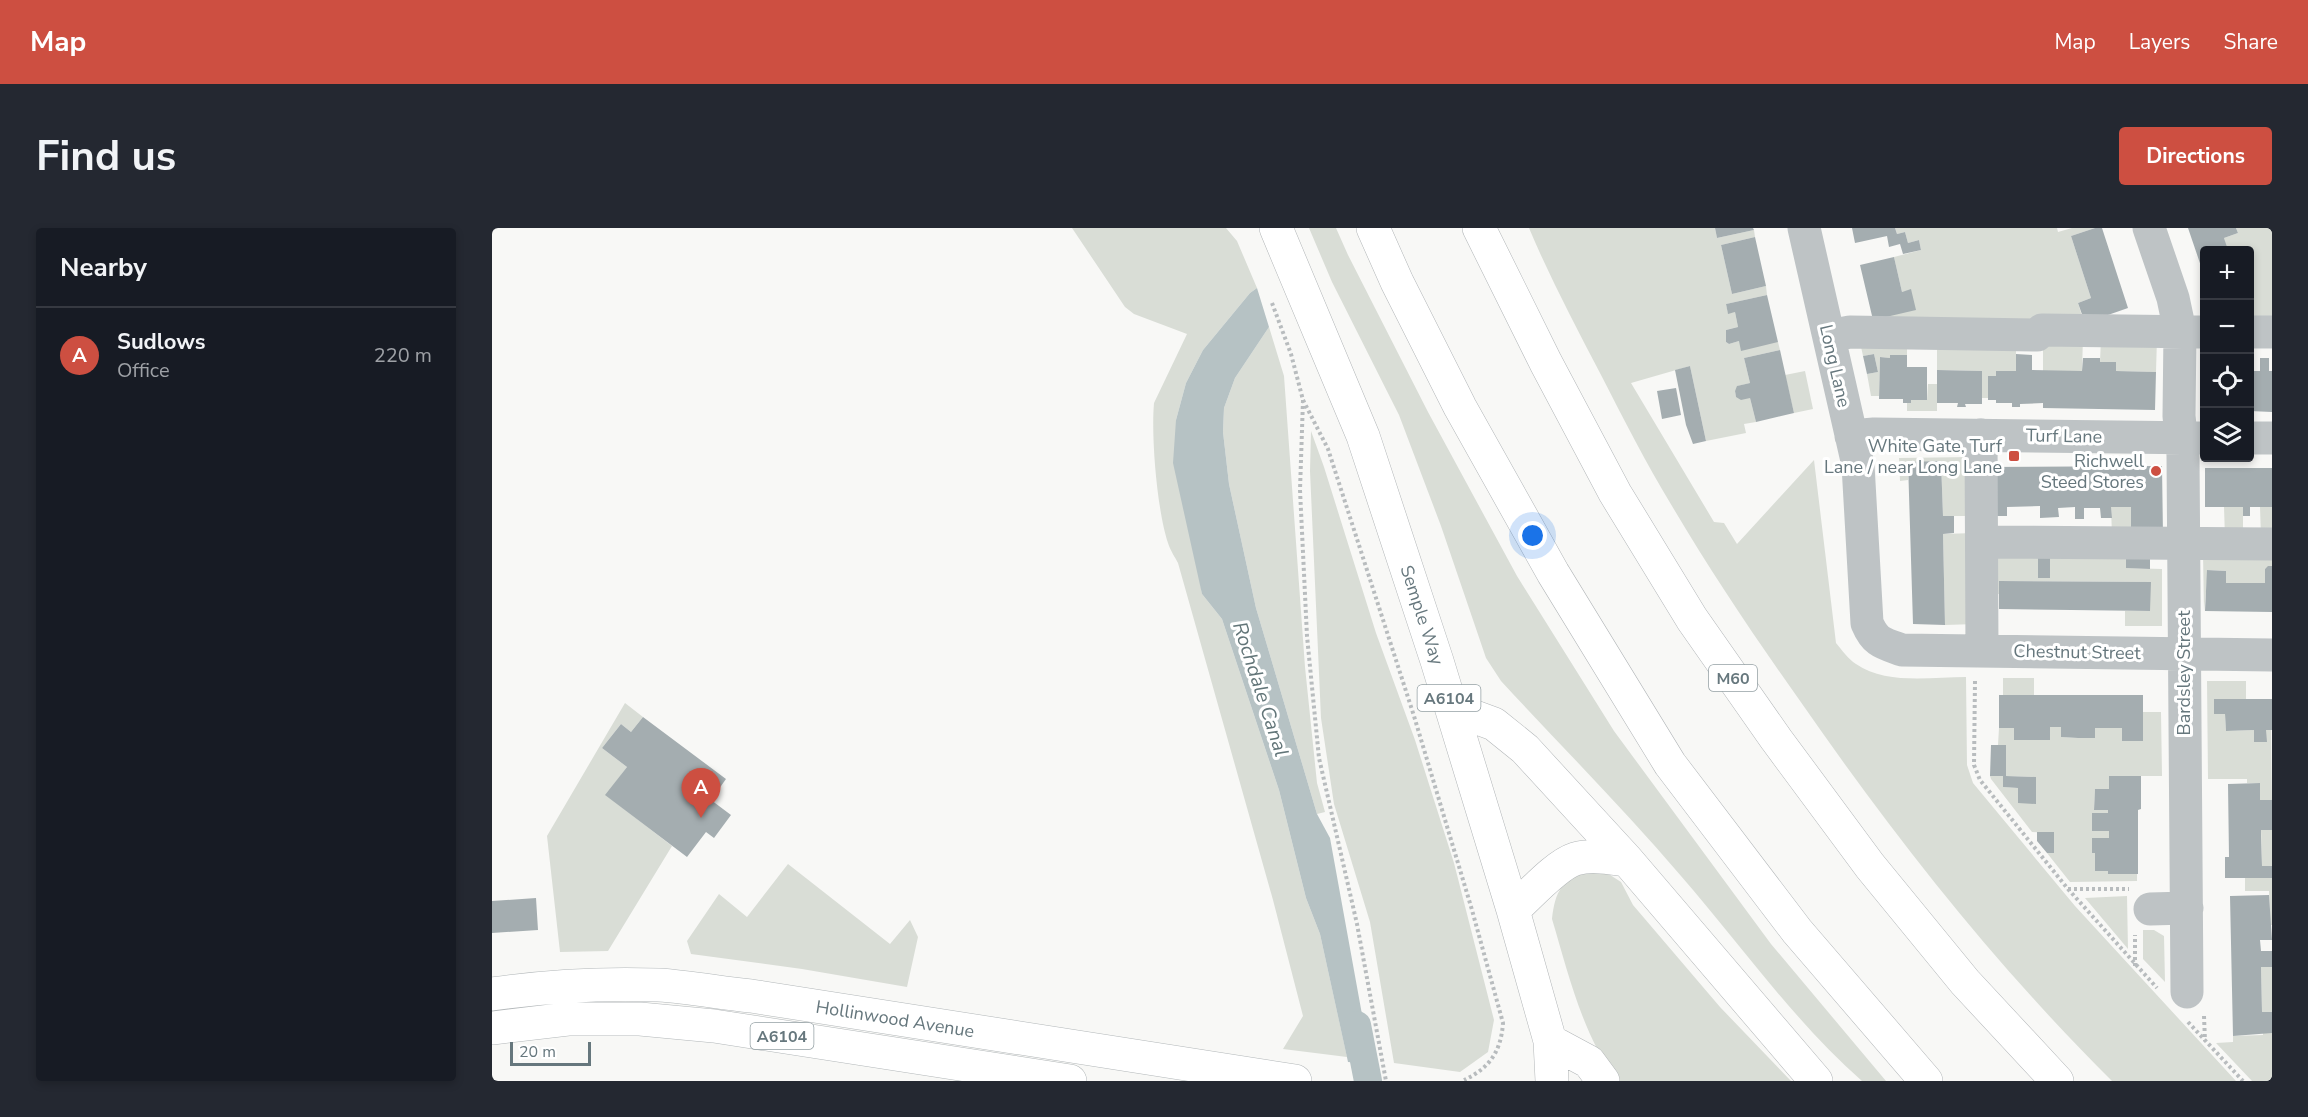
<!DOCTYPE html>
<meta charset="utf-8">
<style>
:root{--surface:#171b24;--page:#242831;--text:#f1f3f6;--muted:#9ea1a6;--line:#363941;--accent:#cd4f41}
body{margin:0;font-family:"Nunito Sans",sans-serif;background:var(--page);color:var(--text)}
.controls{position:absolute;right:18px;top:18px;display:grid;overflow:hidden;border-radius:6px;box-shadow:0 3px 9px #0003}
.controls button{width:54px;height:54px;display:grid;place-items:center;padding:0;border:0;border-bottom:2px solid var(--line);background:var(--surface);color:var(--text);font:30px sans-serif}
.scale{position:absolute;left:18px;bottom:15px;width:81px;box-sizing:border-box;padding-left:6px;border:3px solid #66777d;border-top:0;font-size:16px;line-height:21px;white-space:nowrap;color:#66777d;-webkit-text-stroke:4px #fff;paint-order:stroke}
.you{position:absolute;left:1041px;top:308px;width:21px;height:21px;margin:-15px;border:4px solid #fff;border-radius:50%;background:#1a73e8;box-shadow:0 0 0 9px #1a73e833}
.badge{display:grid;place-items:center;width:39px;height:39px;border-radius:50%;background:var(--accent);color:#fff;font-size:20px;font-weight:700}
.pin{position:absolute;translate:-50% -50px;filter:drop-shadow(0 2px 3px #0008)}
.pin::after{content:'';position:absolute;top:32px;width:21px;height:18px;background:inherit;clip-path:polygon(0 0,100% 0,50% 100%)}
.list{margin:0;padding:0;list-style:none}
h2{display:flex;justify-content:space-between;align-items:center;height:78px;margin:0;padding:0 24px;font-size:26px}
h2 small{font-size:20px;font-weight:400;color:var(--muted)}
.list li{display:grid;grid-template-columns:39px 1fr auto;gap:18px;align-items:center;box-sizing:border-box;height:96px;padding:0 24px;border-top:2px solid var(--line)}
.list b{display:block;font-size:22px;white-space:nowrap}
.list p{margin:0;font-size:20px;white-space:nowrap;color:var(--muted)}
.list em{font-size:20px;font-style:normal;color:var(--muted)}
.icon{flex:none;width:33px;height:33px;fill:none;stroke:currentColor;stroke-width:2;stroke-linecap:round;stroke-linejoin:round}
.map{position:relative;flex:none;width:1780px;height:853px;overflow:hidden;border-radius:6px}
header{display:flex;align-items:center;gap:36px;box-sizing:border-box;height:84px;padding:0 30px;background:var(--accent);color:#fff}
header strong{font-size:28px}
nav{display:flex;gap:33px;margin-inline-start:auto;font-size:21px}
.intro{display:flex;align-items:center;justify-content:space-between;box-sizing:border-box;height:144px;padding:0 36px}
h1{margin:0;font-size:42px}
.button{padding:15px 27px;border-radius:6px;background:var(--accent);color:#fff;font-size:21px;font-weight:700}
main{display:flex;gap:36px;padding:0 36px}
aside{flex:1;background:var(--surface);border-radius:6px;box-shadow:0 3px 9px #0003}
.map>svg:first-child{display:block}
</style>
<header>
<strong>Map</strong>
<nav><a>Map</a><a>Layers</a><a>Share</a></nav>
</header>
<div class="intro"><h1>Find us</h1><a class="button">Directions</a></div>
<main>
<aside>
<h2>Nearby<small></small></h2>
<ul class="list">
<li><span class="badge">A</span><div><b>Sudlows</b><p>Office</p></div><em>220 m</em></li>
</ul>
</aside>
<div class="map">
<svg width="1780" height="853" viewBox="0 0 1780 853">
<rect width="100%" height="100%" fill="#f8f8f6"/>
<path fill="#d9ddd6" d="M580 0H734L745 13 765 60 758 65 711 122 694 155 684 192 710 366 730 391 787 562 814 670 828 706 855 829 791 821 811 788 781 672 686 335C683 329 678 322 676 315 665 282 659 209 662 175L695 106 642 86 633 79Z
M817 0H844L856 27 936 184 1025 348 1122 503 1279 716 1394 853H1370C1301 792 1249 717 1189 648 1132 581 1069 518 1009 453L994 430 949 298 907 187 840 54Z
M1037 0H1223L1225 10 1262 2 1263 9 1229 17 1240 66 1274 58 1275 67 1234 76 1236 85 1243 84 1246 99 1234 102V114L1237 116 1247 113 1286 114 1288 122 1252 130 1258 155 1246 158 1243 163 1244 169 1258 170 1264 194 1252 196 1254 205 1214 213 1198 138 1139 155 1222 294 1232 295 1245 316 1322 232 1344 415C1350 422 1356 431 1364 436 1394 457 1439 449 1474 449L1475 537 1481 555 1583 678 1744 853H1620C1503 737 1400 606 1306 470 1262 408 1219 344 1180 278 1154 235 1131 190 1108 145 1083 97 1058 50 1037 0Z
M1403 0H1565L1566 4 1580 0H1603L1579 8 1599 70 1586 75 1592 95 1381 92 1419 62 1410 64 1402 29 1429 22 1427 12 1416 15 1413 4 1405 6Z
M1744 0H1780V97H1758V37L1762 35 1757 19 1738 22 1739 20 1734 18 1732 10 1746 5Z
M777 99 792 148 813 439 825 555 833 584 825 586 764 380 737 256 731 204 732 180 743 150Z
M1551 109H1591L1590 143H1551Z
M1609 110H1665L1664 144 1624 143V134H1608Z
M1368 114 1415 115V127H1398V130L1388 129 1387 168H1379L1375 146 1386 144 1382 126 1371 128Z
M1445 116H1524V143H1504V148H1496V170H1490V143L1445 142Z
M1313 143 1321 181 1302 185 1293 147Z
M1436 156H1445V183H1415V175L1419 172H1435Z
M819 203 832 239 884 405 923 512 962 635 1002 792 996 824 968 844 902 835 878 694 842 576 829 490 818 243Z
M1480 229 1482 288H1451L1449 233 1416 235V252L1408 253 1407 230Z
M1619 279H1639V308H1620Z
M1732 279H1751V310H1733Z
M1768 279H1780V309H1769Z
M1482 305 1484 396 1453 397 1451 306Z
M1495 322H1546V350H1558V323L1634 325V340L1670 341V398H1633V383H1658V354L1507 353V366H1495Z
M1780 324V338L1773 341V355H1734V343L1716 342 1712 384 1711 325Z
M1511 450H1542V467H1511Z
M1715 453H1754V471L1722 486H1733L1734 503 1762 502 1774 514V502H1779L1780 572H1768V555H1755V551H1716Z
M133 475 151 489 139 504 129 496 110 520 135 539 114 567 180 618 116 723 68 724 55 608Z
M1651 484H1669L1670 548H1617V561H1603L1602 582H1616V585H1600V602L1617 603V610L1603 625V643H1616V646H1645V653L1578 654 1555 625H1562V605L1540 604 1499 551 1498 548H1511V559L1526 560V575H1544V549L1514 548 1506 517 1507 500H1522V512H1558V499H1569V509L1586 510 1603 500H1630V513H1651Z
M1769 602H1780V638H1770Z
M296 636 398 716 418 692 426 709 415 759 310 741 199 726 195 713 227 666 255 689Z
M1098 643 1115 645 1129 654 1141 677 1228 779 1299 853H1125C1090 805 1077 748 1060 691 1063 664 1070 649 1098 643Z
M1753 650H1780V697H1778L1777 663H1753Z
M1635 668 1636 721 1593 670Z
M1651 702H1662L1672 708 1673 754 1651 731Z
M1769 739H1780V784H1770Z
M1771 805H1780V853H1760L1724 815 1741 814V808L1771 807Z"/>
<path fill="#b6c2c4" d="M765 60 777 99 743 150 732 180 731 204 737 256 764 380 825 586 838 610 879 836 856 834 828 706 814 670 787 562 730 391 710 366 681 235 684 192 694 155 711 122 758 65Z"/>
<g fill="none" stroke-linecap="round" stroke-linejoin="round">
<path stroke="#b6c2c4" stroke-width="28" d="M865 797 876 853"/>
</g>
<path fill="#a4adb0" d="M1223 0H1261L1262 2 1225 10Z
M1360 0H1403L1405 6 1413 4 1416 15 1427 12 1429 22 1411 26 1408 16 1397 19 1395 8 1363 15Z
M1603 0H1610L1636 80 1593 95 1586 75 1599 70 1579 8Z
M1696 0H1744L1746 5 1732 10 1736 22H1712V47Z
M1263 9 1274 58 1240 66 1229 17Z
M1757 19 1762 35 1758 37V22H1748Z
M1402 29 1410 64 1419 61 1424 82 1381 92 1368 37Z
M1275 67 1286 114 1249 123 1247 113 1237 116 1234 114V102L1246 99 1243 84 1236 86 1234 76Z
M1288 122 1302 185 1264 194 1258 170 1249 172 1244 169 1243 163 1245 158 1258 155 1252 130Z
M1382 126 1386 144 1375 146 1371 128Z
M1524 126 1540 127V142L1590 143 1591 130H1608V134H1624V143L1664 144 1663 182 1551 180V175L1528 176V179H1520V175H1504V172H1496V148H1504V143H1524Z
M1398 127H1415V139H1435V172H1419V175H1411V171H1387L1388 129 1398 130Z
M1768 130H1777V143H1780V184L1758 183V143H1768Z
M1198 138 1214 213 1201 216 1194 197 1183 142Z
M1445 142 1490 143V176H1473L1474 179H1465L1466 175H1445Z
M1184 160 1189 187 1170 191 1165 163Z
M1449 233 1451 288H1462V305L1451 306 1453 397 1421 396 1416 234Z
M1670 238 1671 308H1639V279H1619L1620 290H1609L1608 280H1592V291H1583V279L1566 280 1567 289 1548 290V278L1515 279V288H1497V239Z
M1713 240H1780V279H1758V288H1751V279H1713Z
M1634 325H1658V341L1634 340Z
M1546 329H1558V350H1546Z
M1776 338H1780V384L1713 383 1715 342 1734 343V355H1773V341Z
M1507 353 1659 354 1658 383 1507 381Z
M1507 467H1651V513H1630V500H1603V510H1586L1569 509V499H1558V512H1522V500H1507Z
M1722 471H1780V502H1774L1775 514H1762V502L1734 503 1733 486H1722Z
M151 489 234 551 219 572 239 587 222 610 214 604 195 629 113 567 135 539 110 520 129 496 139 504Z
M1499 517H1514V548L1544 549V576L1526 575V560L1511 559V548H1498Z
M1617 548H1649V581L1646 582V646H1616V643H1603V625H1600V610H1617V603H1600V585H1616V582H1602L1603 561H1617Z
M1768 555V572H1780V602H1769V608L1770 638H1780V650H1733V629H1737L1736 556Z
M1545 604H1562V625H1555L1545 613Z
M1777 667 1780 712H1768L1769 723H1780V739H1769L1770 784H1780V805L1741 808 1738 668Z
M44 670 46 702 0 705V673Z"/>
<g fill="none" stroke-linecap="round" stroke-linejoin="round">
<defs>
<path id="major" d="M0 766C55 758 111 755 167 757 197 759 229 765 259 768L803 853
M0 800 76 791H148L222 798 578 853"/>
<path id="highway" d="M784 0 871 208 945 433 1021 682 1058 813 1060 853
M881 0 905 54 968 179 1061 345 1178 536 1305 703 1434 853
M987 0 1054 135 1123 265 1200 391 1284 511 1378 638 1473 754 1565 853
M964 491 983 489 1002 496 1033 521 1135 632 1324 853
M1021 682C1037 668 1064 637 1083 631 1100 626 1118 630 1135 632
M1058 813 1097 834 1111 853"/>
</defs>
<use href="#major" stroke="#b2b7b9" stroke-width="34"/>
<use href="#highway" stroke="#b2b6b8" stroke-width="34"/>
<path stroke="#b8bcbe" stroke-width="4" stroke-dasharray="3 3" stroke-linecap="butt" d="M780 75 799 126 811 172 808 262 815 408 827 530 865 696 894 853
M811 172 836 221 922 488 980 682 1011 795C1009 823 998 840 972 852
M1483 453 1482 537 1488 552 1576 661 1665 760
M1576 661H1637
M1643 738V707
M1712 788 1713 813
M1696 794 1751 853"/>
<path stroke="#bec3c5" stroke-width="33" d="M1312 0 1366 237 1375 395C1383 414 1390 415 1410 422L1780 427
M1657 0 1681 70 1688 103 1687 188 1691 227 1695 764
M1758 104H1780
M1337 108 1358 104 1545 107 1550 102 1712 104
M1489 207 1490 423
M1359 208 1382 206 1712 210
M1758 210H1780
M1490 314 1780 316
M1658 681 1695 680"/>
<use href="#major" stroke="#fff" stroke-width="33"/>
<use href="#highway" stroke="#fff" stroke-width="33"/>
</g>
<g fill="#cd4f41" stroke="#fff" stroke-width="2">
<rect x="1516" y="222" width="12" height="12" rx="3"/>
<circle cx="1664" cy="243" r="6"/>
</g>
<g text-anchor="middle" stroke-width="6" stroke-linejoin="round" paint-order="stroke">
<g fill="#fff" stroke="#94a0a4" stroke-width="1.5">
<rect x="1217" y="437" width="48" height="26" rx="4.5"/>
<rect x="925.5" y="457" width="63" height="26" rx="4.5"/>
<rect x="258.5" y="795" width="63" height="26" rx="4.5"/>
</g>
<g font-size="16" font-weight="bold" fill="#66777d">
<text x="1241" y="456">M60</text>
<text x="957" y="476">A6104</text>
<text x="290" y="814">A6104</text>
</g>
<g font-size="18" fill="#66777d" stroke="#fff">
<text transform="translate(1343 138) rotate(77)" y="6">Long Lane</text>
<text transform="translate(1572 208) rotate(1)" y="6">Turf Lane</text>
<text transform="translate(930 387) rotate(72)" y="6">Semple Way</text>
<text transform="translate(1585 424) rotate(1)" y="6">Chestnut Street</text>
<text transform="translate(1692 445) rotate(-90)" y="6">Bardsley Street</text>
<text transform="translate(403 791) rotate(9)" y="6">Hollinwood Avenue</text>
</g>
<g font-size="18" fill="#66777d" stroke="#fff" text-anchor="end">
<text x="1510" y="224">White Gate, Turf<tspan x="1510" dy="21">Lane / near Long Lane</tspan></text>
<text x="1652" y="239">Richwell<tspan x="1652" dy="21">Steed Stores</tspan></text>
</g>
<g font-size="20" font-style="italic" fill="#627578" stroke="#fff">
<text transform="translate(769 461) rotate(72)" y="7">Rochdale Canal</text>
</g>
</g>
</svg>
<div class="controls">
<button>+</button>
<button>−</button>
<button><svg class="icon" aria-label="locate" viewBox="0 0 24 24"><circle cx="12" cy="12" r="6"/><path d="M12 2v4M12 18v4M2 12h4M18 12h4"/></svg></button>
<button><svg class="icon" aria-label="layers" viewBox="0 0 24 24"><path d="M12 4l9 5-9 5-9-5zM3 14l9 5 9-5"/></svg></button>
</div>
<div class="scale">20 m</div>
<div class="you"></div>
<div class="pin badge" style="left:209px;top:590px">A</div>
</div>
</main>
